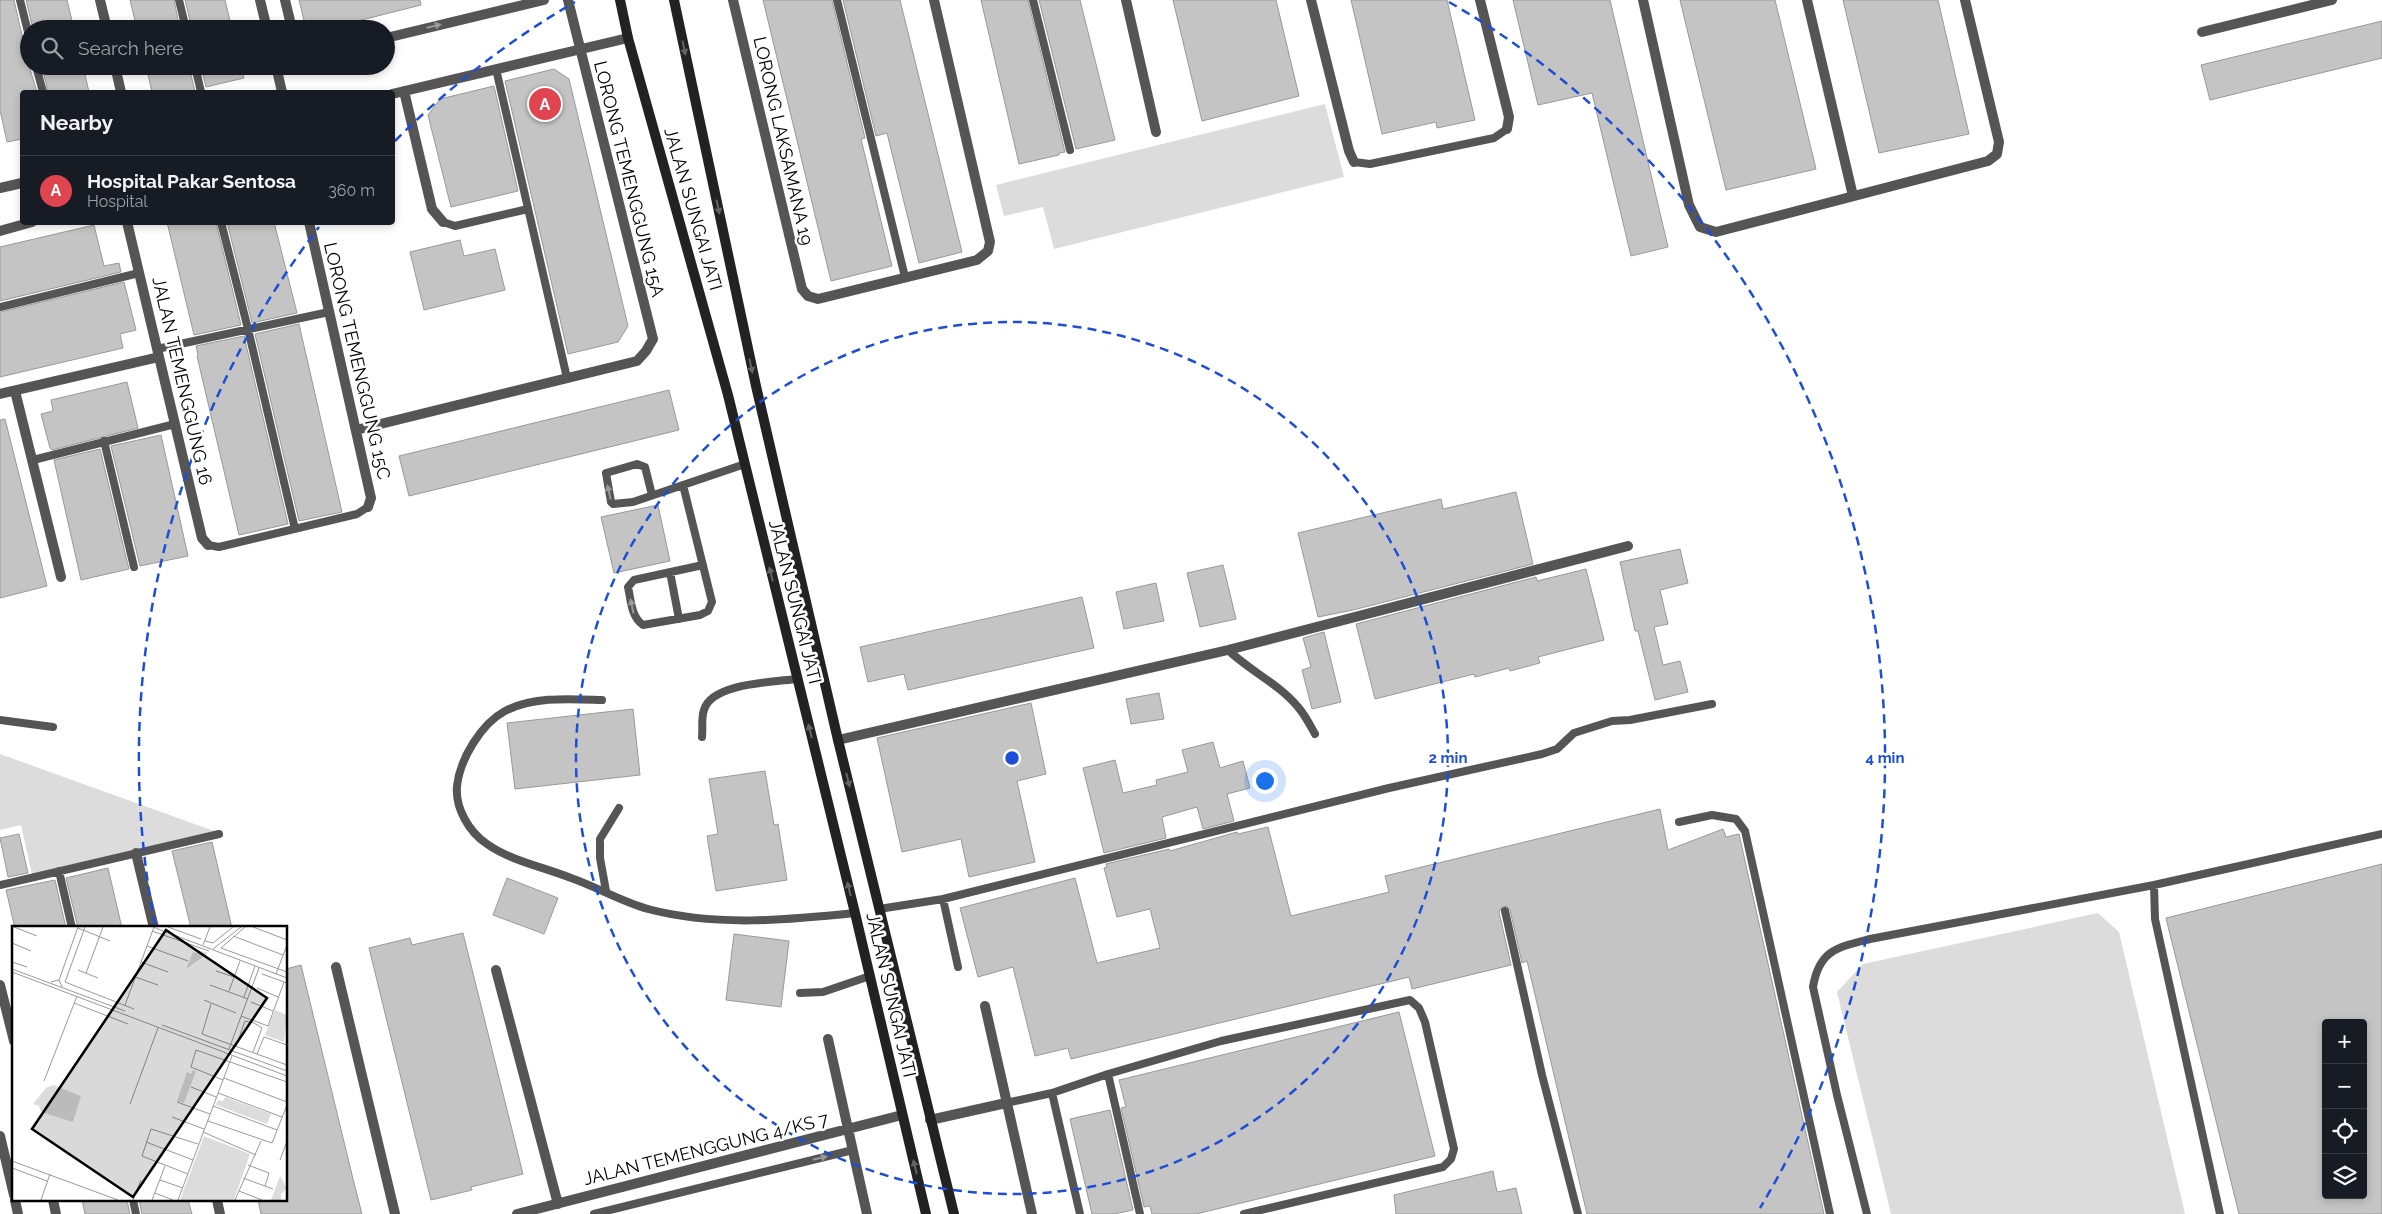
<!DOCTYPE html>
<meta charset="utf-8">
<style>
:root{--surface:#171b24;--page:#20242c;--text:#f1f3f6;--muted:#9ea1a6;--line:#363941;--accent:#858687}
body{margin:0;font-family:Raleway,sans-serif;background:var(--page);color:var(--text)}
.controls{position:absolute;right:15px;bottom:15px;display:grid;overflow:hidden;border-radius:5px;box-shadow:0 2px 8px #0003}
.controls button{width:45px;height:45px;display:grid;place-items:center;padding:0;border:0;border-bottom:1px solid var(--line);background:var(--surface);color:var(--text);font:25px sans-serif}
.you{position:absolute;left:1264px;top:780px;width:18px;height:18px;margin:-12px;border:4px solid #fff;border-radius:50%;background:#1a73e8;box-shadow:0 0 0 8px #1a73e833}
.badge{display:grid;place-items:center;width:32px;height:32px;border-radius:50%;background:var(--accent);color:#fff;font-size:16px;font-weight:700}
.pin{position:absolute;translate:-50% -50%;border:2px solid #fff;box-shadow:0 1px 5px #0006}
.list{margin:0;padding:0;list-style:none}
h2{display:flex;justify-content:space-between;align-items:center;height:65px;margin:0;padding:0 20px;font-size:21px}
h2 small{font-size:16px;font-weight:400;color:var(--muted)}
.list li{display:grid;grid-template-columns:32px 1fr auto;gap:15px;align-items:center;box-sizing:border-box;height:70px;padding:0 20px;border-top:1px solid var(--line)}
.list b{display:block;font-size:19px;white-space:nowrap}
.list p{margin:0;font-size:16px;white-space:nowrap;color:var(--muted)}
.list em{font-size:16px;font-style:normal;color:var(--muted)}
.icon{flex:none;width:28px;height:28px;fill:none;stroke:currentColor;stroke-width:2;stroke-linecap:round;stroke-linejoin:round}
.map{position:relative;flex:none;width:2382px;height:1214px;overflow:hidden}
.search{position:absolute;background:var(--surface);box-shadow:0 2px 8px #0003;left:20px;top:20px;width:375px;height:55px;display:flex;align-items:center;gap:12px;box-sizing:border-box;padding:0 18px;border-radius:28px;color:var(--muted);font-size:19px}
.panel{position:absolute;background:var(--surface);box-shadow:0 2px 8px #0003;left:20px;top:90px;width:375px;height:135px;border-radius:5px}
.map>svg:first-child{display:block}
</style>
<div class="map">
<svg width="2382" height="1214" viewBox="0 0 2382 1214">
<rect width="100%" height="100%" fill="#fff"/>
<path fill="#dcdcdc" d="M1325 104 1344 177 1054 249 1043 207 1004 216 996 185Z
M0 754 214 831 32 874 21 825 0 830Z
M2098 913 2119 932 2185 1214H1891L1837 992 1863 964Z"/>
<path fill="#c4c4c4" stroke="#999" fill-rule="evenodd" d="M0 0H14L29 66 37 92H22V139L7 142 0 110Z
M26 0H67L74 29H33Z
M130 0H174L180 29H137Z
M185 0H225L232 29H192Z
M299 0H420L421 5 326 29H306Z
M763 0H832L865 138 861 139 892 266 831 281Z
M843 0H900L962 252 919 263 887 133 876 136Z
M981 0H1028L1065 152 1059 153V155L1019 164Z
M1039 0H1080L1115 140 1076 149Z
M1173 0H1276L1299 96 1202 121Z
M1351 0H1447L1475 120 1437 128 1436 122 1382 134Z
M1513 0H1610L1668 247 1631 256 1592 93 1538 105Z
M1680 0H1775L1816 169 1726 190Z
M1843 0H1938L1969 134 1879 153Z
M2382 21V58L2210 100 2201 65Z
M42 66H83L89 92H48Z
M146 66H189L195 92H152Z
M201 66H241L244 78 206 87Z
M554 69 569 79 628 326 618 342 568 354 505 81Z
M494 86 518 191 451 207 428 115 440 99Z
M167 222H216L241 325 194 335Z
M227 222H274L297 313 252 323Z
M94 225 104 266 119 263 121 272 0 301V247Z
M460 240 464 256 495 249 505 290 424 310 410 252Z
M124 282 136 330 120 334 123 348 0 377V312Z
M299 324 342 512 299 521 255 334Z
M244 336 288 524 239 535 197 356 198 355 196 346Z
M127 382 138 428 52 450 50 448 41 414 53 411 51 400Z
M669 390 679 430 409 496 399 456Z
M5 419 47 586 0 598V420Z
M161 435 188 556 140 566 111 446Z
M100 449 129 569 81 580 54 460Z
M1516 492 1533 564 1353 610 1318 617 1298 533 1441 499 1443 509Z
M658 505 670 561 614 573 601 517Z
M1680 549 1688 583 1660 590 1668 624 1654 627 1663 665 1680 661 1688 692 1655 700 1638 631H1635L1620 562Z
M1223 565 1236 619 1200 627 1187 573Z
M1586 569 1604 640 1538 657 1540 663 1510 671 1509 668 1475 677 1474 674 1375 699 1356 624 1536 577 1537 581Z
M1156 583 1164 621 1124 629 1116 592Z
M1082 597 1094 648 908 690 904 674 868 682 860 647Z
M1324 632 1341 702 1312 709 1302 670 1311 667 1303 638Z
M1159 693 1164 719 1131 724 1126 699Z
M1031 703 1046 774 1017 781 1035 862 969 877 961 839 902 852 877 738Z
M633 709 640 775 515 789 507 723Z
M1213 742 1220 768 1243 761 1250 788 1227 794 1234 821 1203 829 1197 807 1162 817 1166 838 1104 853 1083 768 1115 760 1123 793 1157 785 1156 780 1188 772 1182 750Z
M765 771 774 825 778 824 787 880 716 891 707 836 718 834 709 779Z
M1660 809 1668 850 1723 829 1726 837 1739 834 1824 1214H1587L1527 961 1522 963 1510 910 1507 906 1502 907 1499 912 1511 965 1412 989 1409 977 1071 1059 1068 1048 1035 1056 1013 967 978 977 960 908 1075 878 1097 963 1160 948 1150 909 1117 917 1104 868 1107 867 1106 864 1169 849 1170 851 1237 832 1238 834 1268 827 1291 916 1389 892 1385 876Z
M19 834 28 873 8 877 0 838Z
M212 842 232 928H191L172 851Z
M2382 864V1214H2239L2166 918ZM2326 1023H2363V1195H2326Z
M108 868 122 928H78L66 878Z
M507 878 558 898 544 934 493 915Z
M55 880 66 928H15L6 890Z
M463 933 523 1174 471 1187 472 1190 431 1200 369 948 410 938 412 945Z
M734 934 789 941 781 1007 726 1000Z
M301 965 354 1183 362 1214H261L258 1200H286V969Z
M1399 1012 1435 1156 1196 1214H1152L1150 1206 1144 1207 1121 1108 1126 1107 1119 1080Z
M1110 1110 1133 1210 1114 1214H1092L1070 1119Z
M1493 1171 1497 1192 1516 1188 1522 1214H1396L1394 1195Z
M82 1200H127L130 1214H85Z
M139 1200H188L192 1214H142Z"/>
<g fill="none" stroke-linecap="round" stroke-linejoin="round">
<path stroke="#555" stroke-width="8" d="M20 0 29 36
M179 0 186 29
M837 0 905 277
M1033 0 1070 150
M36 66 43 92
M195 66 201 92
M496 69 567 378
M1354 162 1370 164 1494 138 1507 129
M221 222 248 329 295 529
M443 222 455 226 528 209
M0 307 139 273
M157 349 329 312
M104 441 134 567
M33 460 175 424
M683 485 712 602 708 611 700 615 643 625C631 617 631 600 628 587L634 580 703 565
M652 495 645 467 637 464 606 473 611 502 613 504 633 502 745 464
M208 545 219 547 357 514 368 507
M670 572 679 619
M1228 650C1250 671 1279 684 1298 707 1305 715 1310 725 1315 734
M602 700C571 699 534 696 505 711 481 724 460 759 457 786 455 808 469 832 487 844 511 861 544 867 571 878 597 887 622 902 648 909 716 927 787 920 855 913
M0 720 53 727
M702 737C703 729 701 718 704 710 711 683 774 682 797 679
M1679 822 1712 815 1736 819 1745 831 1830 1214
M59 871 72 928
M0 885 219 834
M2154 885 2155 919 2220 1214
M606 891 600 858V839L619 808
M943 899 958 967
M879 909 943 899 1389 788 1542 754 1557 749 1574 733 1612 721 1630 720 1712 704
M1505 911 1542 1075 1578 1214
M800 993 823 992 870 976
M1108 1074 1140 1214
M1052 1093 1108 1074 1221 1041 1410 1000 1419 1008 1425 1022 1454 1149 1451 1159 1443 1167 1244 1214
M1006 1103 1052 1093 1080 1214
M133 1200 136 1214
M594 1214 853 1150
M1867 1214 1837 1095 1813 987C1819 950 1838 947 1870 939L2154 885 2382 834"/>
<path stroke="#555" stroke-width="10" d="M100 0 107 29
M260 0 267 29
M285 0 292 29
M733 0 802 289 808 296 818 299 977 260 988 251 990 242 934 0
M1126 0 1156 132
M1311 0 1349 151 1354 162
M1480 0 1509 117 1507 129
M1643 0 1689 205 1700 227 1716 232 1988 161 1997 154 1999 142 1965 0
M1807 0 1853 196
M2202 32 2332 0
M386 38 544 0
M115 66 121 92
M276 66 282 92
M404 91 432 209 443 222
M392 94 628 38
M0 188 22 183
M127 222 202 538 208 545
M309 222 371 498 368 507
M0 231 32 222
M15 391 61 577
M0 394 159 357
M356 430 637 361 646 351 653 339 568 0
M838 740 1228 650 1628 546
M136 853 154 928
M336 967 395 1214
M496 970 558 1204
M0 985 14 1041
M985 1006 1032 1214
M828 1039 867 1214
M930 1120 1006 1103
M0 1136 14 1195
M15 1200 18 1214
M53 1200 56 1214
M217 1200 220 1214
M517 1214 902 1115"/>
<path stroke="#222" stroke-width="10" d="M620 0 628 38 728 395 855 913 926 1214
M674 0 756 386 838 740 954 1214"/>
</g>
<defs><path id="oneway-solid" d="M-6-.8H1V-3.2L6.5 0L1 3.2V.8H-6Z" transform="scale(1.25)"/></defs>
<g fill="#999">
<use href="#oneway-solid" transform="translate(434 26) rotate(-13)"/>
<use href="#oneway-solid" transform="translate(609 492) rotate(-103)"/>
<use href="#oneway-solid" transform="translate(632 606) rotate(-102)"/>
<use href="#oneway-solid" transform="translate(820 1158) rotate(-13)"/>
</g>
<g fill="#646464">
<use href="#oneway-solid" transform="translate(684 48) rotate(78)"/>
<use href="#oneway-solid" transform="translate(718 207) rotate(78)"/>
<use href="#oneway-solid" transform="translate(751 366) rotate(78)"/>
<use href="#oneway-solid" transform="translate(771 574) rotate(-104)"/>
<use href="#oneway-solid" transform="translate(810 731) rotate(-104)"/>
<use href="#oneway-solid" transform="translate(848 780) rotate(76)"/>
<use href="#oneway-solid" transform="translate(849 889) rotate(-104)"/>
<use href="#oneway-solid" transform="translate(915 1167) rotate(-104)"/>
</g>
<g fill="none" stroke="#1d4ed8" stroke-width="2.5" stroke-dasharray="9 6">
<circle cx="1012" cy="758" r="436"/>
<path d="M155 925A873 873 0 0 1 319 227M395 141A873 873 0 0 1 575 2M1449 2A873 873 0 0 1 1760 1208"/>
</g>
<g text-anchor="middle" stroke-width="5" stroke-linejoin="round" paint-order="stroke">
<g font-size="18" fill="#000" stroke="#fff">
<text transform="translate(783 141) rotate(77)" y="6">LORONG LAKSAMANA 19</text>
<text transform="translate(629 179) rotate(76)" y="6">LORONG TEMENGGUNG 15A</text>
<text transform="translate(693 209) rotate(74)" y="6">JALAN SUNGAI JATI</text>
<text transform="translate(357 361) rotate(77)" y="6">LORONG TEMENGGUNG 15C</text>
<text transform="translate(182 381) rotate(77)" y="6">JALAN TEMENGGUNG 16</text>
<text transform="translate(795 602) rotate(76)" y="6">JALAN SUNGAI JATI</text>
<text transform="translate(891 995) rotate(77)" y="6">JALAN SUNGAI JATI</text>
<text transform="translate(706 1149) rotate(-14)" y="6">JALAN TEMENGGUNG 4/KS 7</text>
</g>
</g>
<g transform="translate(12 926)">
<rect width="275" height="275" fill="#fff"/>
<path d="M187 24 196 27 174 43 181 26 185 27ZM263 84 275 89 272 116 253 109ZM181 144 184 145 172 177 165 175 175 146 179 148ZM41 159 69 170 61 196 29 186 27 180 21 178 34 162ZM213 171 259 188 255 198 204 179 206 174 211 175ZM192 210 238 228 222 274H168ZM268 250 275 262 269 268V274H259Z" fill="#dcdcdc"/>
<path fill="none" stroke="#999" stroke-width="1" d="M2 1 25 10M73 1 53 56 122 83M141 1 275 52M156 1 189 13M233 1 209 22 275 46M241 1 275 14M66 2 98 15M140 5 197 25M221 10 271 29M193 15 201 17 221 1M0 17 19 25M191 19 198 1M135 20 176 35M201 23 229 1M0 36 15 41M129 36 156 46M0 43 113 85M66 44 86 52M204 45 222 51M0 46 275 150M74 47 91 1M250 48 275 57M264 48 275 19M123 51 146 59M47 54 66 1M39 56 47 54 50 61M198 59 236 73M245 62 266 71M217 65 228 35M232 71 243 40M192 74 224 87M239 76 261 85M62 77 116 98M199 78 190 108 275 139M113 79 142 1M229 90 256 100 272 56M150 99 275 145M224 120 233 95 242 97 250 102 241 126M217 123 247 42M245 128 252 111 275 119M212 152 275 176M211 154 179 141 184 124 275 156M32 155 65 70M179 161 204 171M206 167 270 191M165 176 198 188M118 178 146 102M201 180 265 204M160 191 192 203M196 195 260 217 275 179M191 206 244 229M134 216 181 234M268 234 275 215M0 235 106 274M236 239 257 247 253 260M0 242 35 255M176 248 130 230 139 203 186 218M231 252 261 263M148 254 171 262M227 265 250 274M143 267 161 274M29 274 38 248M121 274 129 254M140 274 153 240M166 274 220 130M223 274 249 215"/>
<path fill="#000" fill-opacity="0.15" stroke="#000" stroke-width="2.5" d="M154 4 255 72 121 271 20 203Z"/>
<rect width="275" height="275" fill="none" stroke="#000" stroke-width="2.5"/>
</g>
<circle cx="1012" cy="758" r="8" fill="#1d4ed8" stroke="#fff" stroke-width="2.5"/>
<g font-size="15" text-anchor="middle" font-weight="bold" fill="#1d4ed8" stroke="#fff" stroke-width="5" stroke-linejoin="round" paint-order="stroke">
<text x="1448" y="763">2 min</text>
<text x="1885" y="763">4 min</text>
</g>
</svg>
<div class="controls">
<button>+</button>
<button>−</button>
<button><svg class="icon" aria-label="locate" viewBox="0 0 24 24"><circle cx="12" cy="12" r="6"/><path d="M12 2v4M12 18v4M2 12h4M18 12h4"/></svg></button>
<button><svg class="icon" aria-label="layers" viewBox="0 0 24 24"><path d="M12 4l9 5-9 5-9-5zM3 14l9 5 9-5"/></svg></button>
</div>
<div class="you"></div>
<div class="pin badge" style="left:545px;top:104px;background:#e0444e">A</div>
<div class="search"><svg class="icon" aria-label="search" viewBox="0 0 24 24"><circle cx="10" cy="10" r="6"/><path d="M15 15l6 6"/></svg>Search here</div>
<section class="panel">
<h2>Nearby<small></small></h2>
<ul class="list">
<li><span class="badge" style="background:#e0444e">A</span><div><b>Hospital Pakar Sentosa</b><p>Hospital</p></div><em>360 m</em></li>
</ul>
</section>
</div>
